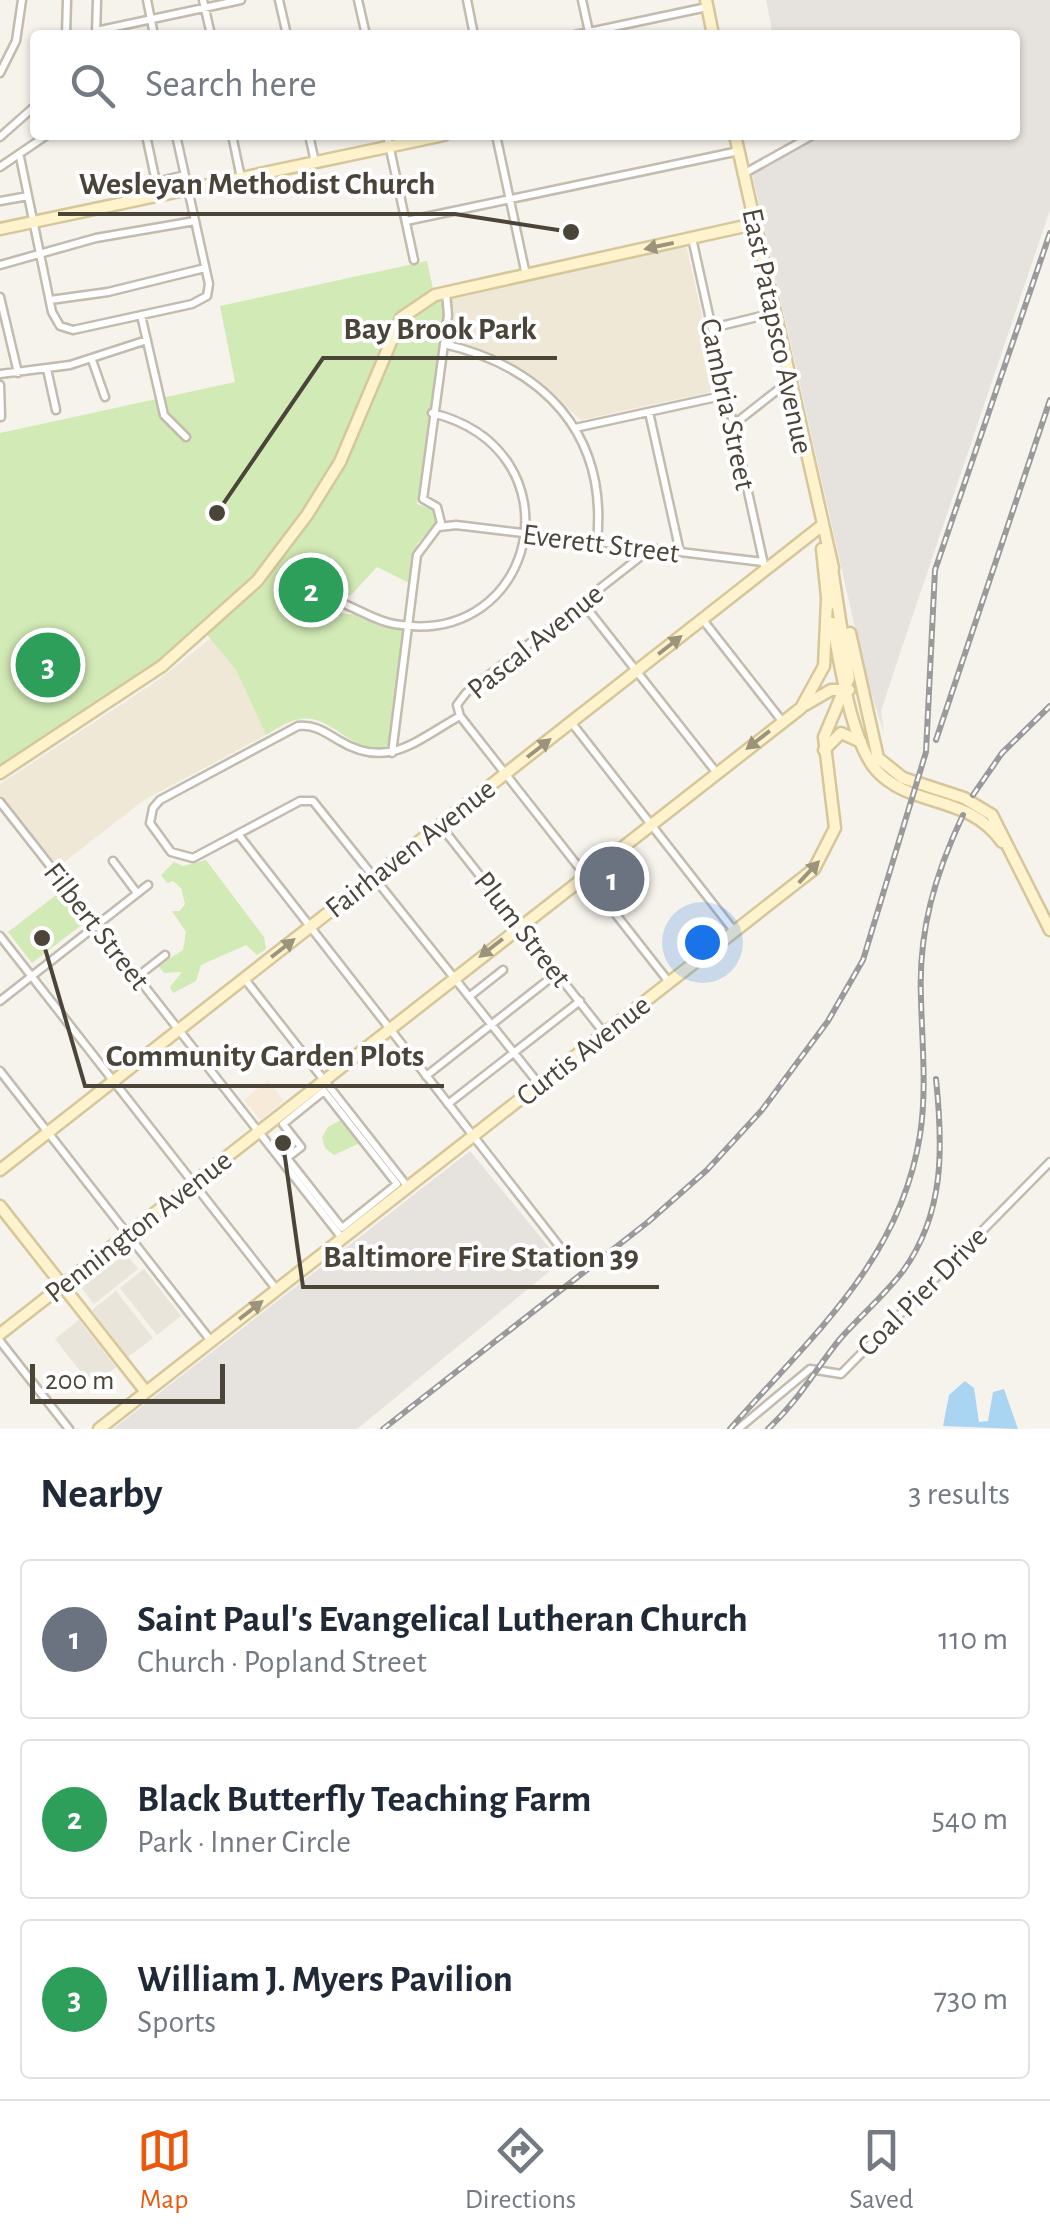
<!DOCTYPE html>
<meta charset="utf-8">
<style>
:root{--surface:#fff;--page:#f6f6f7;--text:#1f2937;--muted:#747a83;--line:#e0e1e3;--accent:#ea580c}
body{margin:0;font-family:"Alegreya Sans",sans-serif;background:var(--page);color:var(--text)}
.scale{position:absolute;left:30px;bottom:25px;width:195px;box-sizing:border-box;padding-left:10px;border:5px solid #4b4439;border-top:0;font-size:28px;line-height:35px;white-space:nowrap;color:#4b4439;-webkit-text-stroke:8px #fff;paint-order:stroke}
.you{position:absolute;left:702px;top:942px;width:35px;height:35px;margin:-25px;border:8px solid #fff;border-radius:50%;background:#1a73e8;box-shadow:0 0 0 15px #1a73e833}
.badge{display:grid;place-items:center;width:65px;height:65px;border-radius:50%;background:var(--accent);color:#fff;font-size:32px;font-weight:700}
.pin{position:absolute;translate:-50% -50%;border:5px solid #fff;box-shadow:0 2px 10px #0006}
.list{margin:0;padding:0;list-style:none}
h2{display:flex;justify-content:space-between;align-items:center;height:130px;margin:0;padding:0 40px;font-size:42px}
h2 small{font-size:32px;font-weight:400;color:var(--muted)}
.list li{display:grid;grid-template-columns:65px 1fr auto;gap:30px;align-items:center;box-sizing:border-box;height:160px;margin:0 20px 20px;padding:0 20px;border:2px solid var(--line);border-radius:10px}
.list b{display:block;font-size:38px;white-space:nowrap}
.list p{margin:0;font-size:32px;white-space:nowrap;color:var(--muted)}
.list em{font-size:32px;font-style:normal;color:var(--muted)}
.icon{flex:none;width:55px;height:55px;fill:none;stroke:currentColor;stroke-width:2;stroke-linecap:round;stroke-linejoin:round}
.map{position:relative;flex:none;width:1050px;height:1429px;overflow:hidden}
.search{position:absolute;background:var(--surface);box-shadow:0 2px 8px #0004;left:30px;right:30px;top:30px;height:110px;display:flex;align-items:center;gap:25px;box-sizing:border-box;padding:0 35px;border-radius:10px;color:var(--muted);font-size:38px}
.sheet{height:670px;background:var(--surface)}
nav{display:flex;justify-content:space-around;align-items:center;box-sizing:border-box;height:140px;border-top:2px solid var(--line);background:var(--surface);font-size:28px;color:var(--muted)}
nav a{display:grid;justify-items:center;gap:5px}
nav .on{color:var(--accent)}
.map>svg:first-child{display:block}
</style>
<div class="map">
<svg width="1050" height="1429" viewBox="0 0 1050 1429">
<rect width="100%" height="100%" fill="#f6f3ec"/>
<path fill="#eae5da" d="M122 1249 138 1269 94 1304 78 1283Z
M144 1269 181 1316 157 1335 120 1288Z
M116 1291 153 1338 128 1357 92 1310Z
M79 1320 116 1367 92 1386 55 1339Z"/>
<path fill="#f7ead8" d="M268 1080 284 1101 260 1120 244 1100Z"/>
<path fill="#e6e2dd" d="M766 0H1050V210L901 650 881 711 884 734 865 672 752 173 820 135H1015V35H773Z
M470 1151 561 1262 357 1429H113Z"/>
<path fill="#efe8d6" d="M686 245 719 390 581 420 528 374 449 339 451 298Z
M211 638 236 670 266 735 144 800 58 867 0 795V784L157 681Z"/>
<path fill="#d2eab5" d="M427 261 436 302 444 300 445 317 417 504 433 510 436 523 417 544 411 584 377 567 351 595 342 594 335 603 343 614H362L403 631 389 746C352 759 331 709 296 720 286 722 275 730 266 735L236 670 201 627 141 673 0 765V433L235 382 220 306Z
M206 860 264 937 266 949 257 955 246 945 201 965 196 981 173 993 170 987 182 972 164 973 158 966 183 950 186 932 172 911H180L185 904 181 888 173 881 167 883 161 875 174 862 183 866Z
M60 892 84 923 32 963 8 932Z
M341 1120 360 1143 334 1155 325 1148 322 1137 328 1127Z"/>
<path fill="#a9d4f2" d="M965 1381 974 1388 979 1422 988 1421 993 1392 1004 1389 1018 1429 943 1426 949 1395Z"/>
<g fill="none" stroke-linecap="round" stroke-linejoin="round">
<defs>
<path id="street" d="M147 0 154 35
M203 0 211 35
M279 0 287 35
M358 0 366 35
M467 0 474 35
M582 0 589 32
M96 31 241 0
M96 34 97 0
M66 35 67 0
M575 35 707 7
M0 73 16 41 22 0
M146 135 156 182 185 175
M232 135 241 178
M309 135 315 162
M387 135 414 260
M496 135 526 275
M0 137 35 106
M20 157 52 312 60 326 73 330 192 304 207 296 209 284 176 135
M0 167 47 135
M745 173 813 135
M0 201 28 196
M406 221 739 151
M692 238 765 569
M0 265 96 238 195 221
M0 297 18 373
M50 300 108 292 205 268
M141 315 164 415 186 437
M712 328 774 313
M444 344C543 367 608 433 597 541
M92 360 105 397
M47 369 56 410
M0 374 70 365 147 340
M0 385 1 417
M649 412 680 552
M733 425 789 381
M575 428 726 395
M439 527 456 525 763 562
M582 602 716 772
M344 604C360 610 376 621 394 624 538 650 582 450 432 413
M703 620 782 721
M460 716C417 740 388 770 340 741 326 733 315 724 298 726L160 800 153 808 150 823 171 852 193 858 300 801H313L538 1083
M460 716 669 982
M460 716 457 705 466 693 649 550
M571 722 735 932
M392 753 417 555 441 523 437 507 423 499 448 315 446 293
M0 802 342 1238
M440 825 604 1033
M238 834 563 1251
M113 861 137 893
M0 936 277 1290
M137 977 165 955
M244 978 407 1186
M470 996 503 970
M0 1001 148 885
M0 1071 211 1341
M426 1076 557 973
M324 1091 397 1184 342 1228 287 1158 301 1147 283 1124Z
M448 1104 580 1001
M0 1341 69 1429
M738 1429 810 1369 841 1374 1050 1162"/>
<path id="secondary" d="M706 0 713 35
M735 135 833 568
M0 229 444 135
M822 549 828 606
M832 623C840 661 851 743 877 771 911 808 969 794 1002 842
M850 633 878 758 903 778 964 798 992 815 1050 930
M805 705 831 690H849
M824 750 841 733 861 742
M0 773 162 666 257 581 307 515 340 462 401 318 435 295 754 224
M0 1170 820 527
M0 1206 146 1392
M0 1334 801 708 824 666 827 600
M99 1429 814 869 835 828 824 737 849 678 831 562"/>
</defs>
<use href="#street" stroke="#c2bbae" stroke-width="11"/>
<use href="#secondary" stroke="#d6c79b" stroke-width="15"/>
<use href="#street" stroke="#fff" stroke-width="6"/>
<use href="#secondary" stroke="#fff3cd" stroke-width="10"/>
<defs>
<path id="rail" d="M936 740 1050 400
M973 795 1002 753 1050 706
M383 1429 648 1222 707 1170 762 1110 828 1021 863 960 926 752 935 570 1050 233
M730 1429C810 1337 900 1262 920 1135 927 1089 922 1044 921 998 918 932 935 874 963 815
M768 1429C800 1399 814 1371 840 1339 860 1316 884 1296 903 1271 945 1213 943 1147 936 1079"/>
</defs>
<use href="#rail" stroke="#9a9a9a" stroke-width="6"/>
<use href="#rail" stroke="#fff" stroke-width="2.5" stroke-dasharray="8" stroke-linecap="butt"/>
</g>
<defs><path id="oneway-solid" d="M-6-.8H1V-3.2L6.5 0L1 3.2V.8H-6Z" transform="scale(2.5)"/></defs>
<g fill="#9c937c">
<use href="#oneway-solid" transform="translate(659 246) rotate(168)"/>
<use href="#oneway-solid" transform="translate(670 645) rotate(-38)"/>
<use href="#oneway-solid" transform="translate(758 740) rotate(142)"/>
<use href="#oneway-solid" transform="translate(539 748) rotate(-38)"/>
<use href="#oneway-solid" transform="translate(809 872) rotate(-47)"/>
<use href="#oneway-solid" transform="translate(283 948) rotate(-38)"/>
<use href="#oneway-solid" transform="translate(491 948) rotate(142)"/>
<use href="#oneway-solid" transform="translate(251 1310) rotate(-38)"/>
</g>
<g text-anchor="middle" stroke-width="8" stroke-linejoin="round" paint-order="stroke">
<g font-size="30" fill="#4b4439" stroke="#fff">
<text transform="translate(778 331) rotate(78)" y="10">East Patapsco Avenue</text>
<text transform="translate(728 404) rotate(78)" y="10">Cambria Street</text>
<text transform="translate(601 543) rotate(7)" y="10">Everett Street</text>
<text transform="translate(535 641) rotate(-39)" y="10">Pascal Avenue</text>
<text transform="translate(410 848) rotate(-38)" y="10">Fairhaven Avenue</text>
<text transform="translate(97 926) rotate(52)" y="10">Filbert Street</text>
<text transform="translate(523 929) rotate(52)" y="10">Plum Street</text>
<text transform="translate(583 1050) rotate(-38)" y="10">Curtis Avenue</text>
<text transform="translate(138 1226) rotate(-38)" y="10">Pennington Avenue</text>
<text transform="translate(922 1291) rotate(-45)" y="10">Coal Pier Drive</text>
</g>
</g>
<path fill="none" stroke="#4b4439" stroke-width="4" d="M571 232L455 214H58M217 513L323 358H557M42 938L85 1086H444M283 1143L303 1287H659"/>
<g fill="#4b4439" stroke="#fff" stroke-width="4">
<circle cx="571" cy="232" r="10"/>
<circle cx="217" cy="513" r="10"/>
<circle cx="42" cy="938" r="10"/>
<circle cx="283" cy="1143" r="10"/>
</g>
<g font-size="32" text-anchor="middle" font-weight="bold" fill="#4b4439" stroke="#fff" stroke-width="8" stroke-linejoin="round" paint-order="stroke">
<text x="257" y="194">Wesleyan Methodist Church</text>
<text x="440" y="339">Bay Brook Park</text>
<text x="265" y="1066">Community Garden Plots</text>
<text x="481" y="1267">Baltimore Fire Station 39</text>
</g>
</svg>
<div class="scale">200 m</div>
<div class="you"></div>
<div class="pin badge" style="left:612px;top:879px;background:#6b7280">1</div>
<div class="pin badge" style="left:311px;top:590px;background:#2e9e5b">2</div>
<div class="pin badge" style="left:48px;top:665px;background:#2e9e5b">3</div>
<div class="search"><svg class="icon" aria-label="search" viewBox="0 0 24 24"><circle cx="10" cy="10" r="6"/><path d="M15 15l6 6"/></svg>Search here</div>
</div>
<section class="sheet">
<h2>Nearby<small>3 results</small></h2>
<ul class="list">
<li><span class="badge" style="background:#6b7280">1</span><div><b>Saint Paul's Evangelical Lutheran Church</b><p>Church · Popland Street</p></div><em>110 m</em></li>
<li><span class="badge" style="background:#2e9e5b">2</span><div><b>Black Butterfly Teaching Farm</b><p>Park · Inner Circle</p></div><em>540 m</em></li>
<li><span class="badge" style="background:#2e9e5b">3</span><div><b>William J. Myers Pavilion</b><p>Sports</p></div><em>730 m</em></li>
</ul>
</section>
<nav>
<a class="on"><svg class="icon" aria-label="map" viewBox="0 0 24 24"><path d="M3 6l6-2 6 2 6-2v14l-6 2-6-2-6 2zM9 4v14M15 6v14"/></svg>Map</a>
<a><svg class="icon" aria-label="directions" viewBox="0 0 24 24"><path d="M12 3l9 9-9 9-9-9zM9 14v-3h6M13 9l2 2-2 2"/></svg>Directions</a>
<a><svg class="icon" aria-label="saved" viewBox="0 0 24 24"><path d="M7 4h10v16l-5-4-5 4z"/></svg>Saved</a>
</nav>
